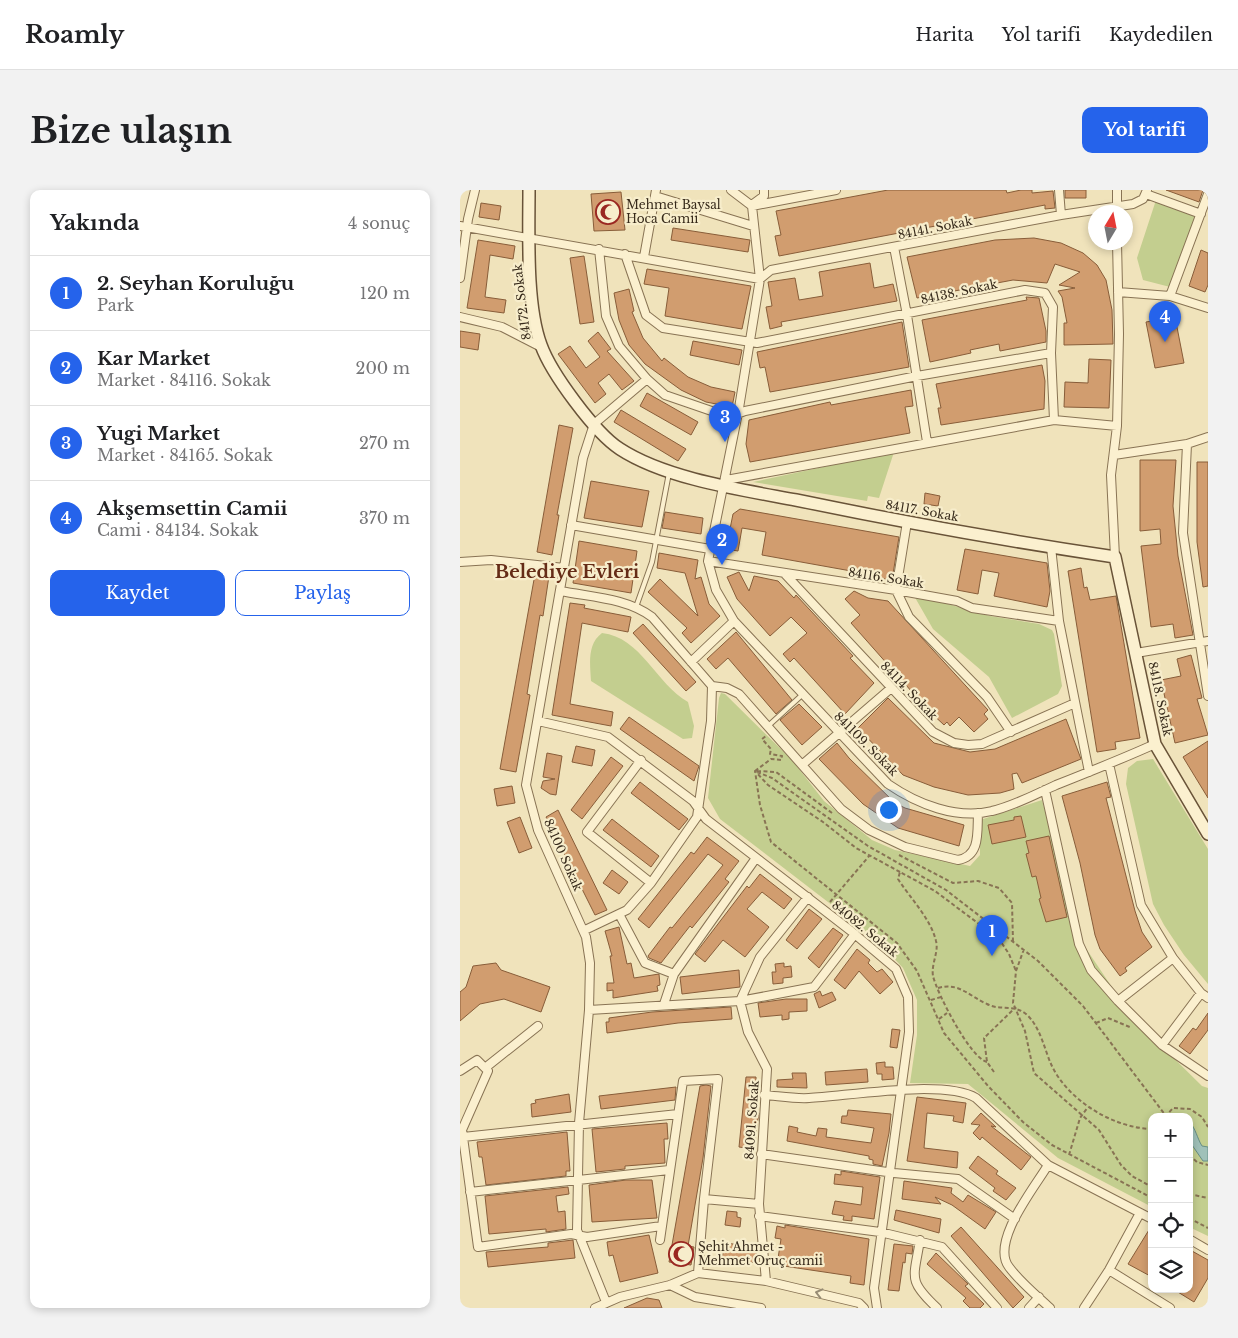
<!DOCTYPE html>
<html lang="tr">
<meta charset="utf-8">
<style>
:root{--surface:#fff;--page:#f2f2f2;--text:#202124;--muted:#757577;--line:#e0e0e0;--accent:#2563eb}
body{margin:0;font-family:"Libre Baskerville",serif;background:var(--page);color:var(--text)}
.controls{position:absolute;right:15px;bottom:15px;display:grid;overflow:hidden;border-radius:10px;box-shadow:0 2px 8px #0003}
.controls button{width:45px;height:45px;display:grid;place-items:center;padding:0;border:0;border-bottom:1px solid var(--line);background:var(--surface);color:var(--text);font:25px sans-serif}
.compass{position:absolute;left:628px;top:15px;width:45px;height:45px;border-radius:50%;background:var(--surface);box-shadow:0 2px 8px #0003;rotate:10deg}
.you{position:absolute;left:428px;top:619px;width:18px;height:18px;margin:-12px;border:4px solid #fff;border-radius:50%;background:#1a73e8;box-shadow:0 0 0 8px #1a73e833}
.badge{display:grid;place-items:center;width:32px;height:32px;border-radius:50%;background:var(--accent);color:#fff;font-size:16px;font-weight:700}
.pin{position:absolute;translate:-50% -41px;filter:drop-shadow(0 1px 2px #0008)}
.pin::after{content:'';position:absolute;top:26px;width:18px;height:15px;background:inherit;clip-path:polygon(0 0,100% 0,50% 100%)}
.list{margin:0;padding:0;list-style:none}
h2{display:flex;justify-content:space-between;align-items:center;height:65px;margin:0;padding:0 20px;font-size:21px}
h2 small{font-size:16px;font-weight:400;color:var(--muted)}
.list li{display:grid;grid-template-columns:32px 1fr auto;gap:15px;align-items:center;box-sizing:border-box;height:75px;padding:0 20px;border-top:1px solid var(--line)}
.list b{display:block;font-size:19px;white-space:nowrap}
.list p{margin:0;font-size:16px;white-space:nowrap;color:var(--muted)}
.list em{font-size:16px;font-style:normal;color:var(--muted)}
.actions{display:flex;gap:10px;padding:15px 20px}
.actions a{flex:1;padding:11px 0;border:1px solid var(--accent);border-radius:10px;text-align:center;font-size:18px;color:var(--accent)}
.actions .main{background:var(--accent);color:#fff}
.icon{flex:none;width:28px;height:28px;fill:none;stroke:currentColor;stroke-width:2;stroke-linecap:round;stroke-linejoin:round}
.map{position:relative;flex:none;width:748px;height:1118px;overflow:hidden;border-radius:10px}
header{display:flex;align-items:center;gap:30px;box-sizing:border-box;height:70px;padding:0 25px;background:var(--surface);border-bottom:1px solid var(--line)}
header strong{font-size:24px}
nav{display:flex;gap:28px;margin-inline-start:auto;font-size:18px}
.intro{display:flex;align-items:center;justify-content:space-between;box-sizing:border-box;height:120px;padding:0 30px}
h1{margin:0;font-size:35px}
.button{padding:12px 22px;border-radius:10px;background:var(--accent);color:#fff;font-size:18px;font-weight:700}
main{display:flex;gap:30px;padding:0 30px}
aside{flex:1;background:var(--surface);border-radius:10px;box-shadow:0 2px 8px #0003}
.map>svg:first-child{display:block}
</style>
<header>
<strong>Roamly</strong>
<nav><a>Harita</a><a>Yol tarifi</a><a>Kaydedilen</a></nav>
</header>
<div class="intro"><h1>Bize ulaşın</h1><a class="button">Yol tarifi</a></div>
<main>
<aside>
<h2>Yakında<small>4 sonuç</small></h2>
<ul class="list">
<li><span class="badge">1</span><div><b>2. Seyhan Koruluğu</b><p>Park</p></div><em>120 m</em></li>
<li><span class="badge">2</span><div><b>Kar Market</b><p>Market · 84116. Sokak</p></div><em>200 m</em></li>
<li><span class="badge">3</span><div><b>Yugi Market</b><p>Market · 84165. Sokak</p></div><em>270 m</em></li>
<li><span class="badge">4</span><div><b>Akşemsettin Camii</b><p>Cami · 84134. Sokak</p></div><em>370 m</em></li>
</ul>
<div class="actions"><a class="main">Kaydet</a><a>Paylaş</a></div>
</aside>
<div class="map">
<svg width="748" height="1118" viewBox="0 0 748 1118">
<rect width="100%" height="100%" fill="#f0e3bb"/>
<path fill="#c3ce8f" d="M696 10 738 25 714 98 683 90 677 68Z
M434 262 419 308 408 306 407 311 293 292Z
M453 404 530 426 579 434 592 440 594 444 602 496 598 504 552 528 529 487 473 439Z
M142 443C181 447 196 494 228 512L234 536 232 548 223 549 131 491C130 474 127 454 142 443Z
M261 503 265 504 332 570 364 611 412 650 435 660 510 676 520 665V630L582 610 623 754 672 827 742 896 748 898V1046L729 1037V927H692V1017L598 968 508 894 450 893 457 845V810L443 778 416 749 260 629 248 608 259 508Z
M693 569 748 659V794L724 765 704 735 693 714 666 594 668 578 677 571Z"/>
<path fill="#a0c1b9" stroke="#678e87" d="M729 931C736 939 737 948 742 956L748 957V971H743L732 955H729Z"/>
<path fill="#d19d6f" stroke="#885d39" d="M428 0H546L547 3 561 0H572V3L593 1 595 18 585 19V15L319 66 315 46 321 45 316 21Z
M605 0H626V8H605Z
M706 0H743L739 12Z
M161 2 165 40 134 41 131 4Z
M21 13 41 16 39 30 19 27Z
M213 38 290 50 288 62 211 50Z
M574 48 601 53 623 63 637 75 646 90 652 120 653 154 604 155V133H607L602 107 598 101 615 98 599 95 620 82 595 74 587 93 553 90 457 108 447 67 535 50Z
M18 50 55 56 53 69 30 65 25 107 46 110 44 123 7 118Z
M741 60 748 63V95L745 102 729 96Z
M124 66 134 132 120 134 110 68Z
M410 73 414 98 433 94 437 111 321 132 322 136 310 139 306 117 312 116 308 92 335 88 339 110 363 106 359 82Z
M187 79 291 96 282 139 205 126 209 98 184 94Z
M169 99 174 121 172 122 183 148 202 171 204 168 228 187 251 197 275 202 272 217 246 212 221 200 185 174 169 155 159 130 154 103Z
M566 107 579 108 586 141V152L540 161 539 154 510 160 511 163 470 172 462 130 567 110Z
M715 127 724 173 695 178 686 132Z
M442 132 449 177 310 202 305 177 300 178 297 162Z
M0 141 20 144 18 160 0 157Z
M138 142 151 159 147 161 174 191 162 200 149 184 138 193 146 204 135 213 98 164 110 156 126 178 140 167 128 151Z
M233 151 282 160 279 175 230 165Z
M629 169 651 170 649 218 604 217 605 192 628 193Z
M582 175 585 191 584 219 481 235 478 218H481L476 194Z
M451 200 453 216 445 217 450 243 290 272 286 254 289 230 370 212 371 215Z
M187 203 238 232 231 245 180 216Z
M161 220 226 259 218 271 154 232Z
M99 235 113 238 97 325H99L92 365 77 362Z
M680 270H716L713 316 718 366 733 445 715 448 713 434 691 437 681 356 701 354 700 339 680 341Z
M737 272H748V396L743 397 737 352Z
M131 291 189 301 182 337 124 328Z
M465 303 480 306 478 316 464 314Z
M280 319 439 347 432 390 419 388V386L302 365 306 342 282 338 278 361 266 359 273 324Z
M205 322 243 328 241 344 202 338Z
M119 351 177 361 171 403 113 393Z
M505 359 587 373 590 401 587 417 534 406 539 383 522 380 518 404 497 400Z
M199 363 238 370 235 389 241 387 249 414 260 426 231 453 222 443 227 438 188 402 200 389 238 426 225 383 197 378Z
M621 378 624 398 627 397 630 410 656 406 680 548 655 552 656 559 637 562 608 381Z
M279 382 289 401 294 386 318 391 334 408 336 405 393 466 390 468 414 493 385 524 334 468 330 472 323 464 347 443 331 427 310 446 277 409 267 387Z
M75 384 89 386 83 426 80 425 67 504 70 505 56 582 40 579Z
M394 401 408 408 428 411 528 520 524 524 528 529 514 542 499 527 490 536 487 532 484 535 468 520 391 433 400 425 385 409Z
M110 413 125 415 124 418 171 427 168 442 122 433 110 514 153 522 151 536 92 525Z
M183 434 236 492 226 501 173 443Z
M276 442 332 510 316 524 268 468 256 479 247 469Z
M731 465 742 508 737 509 748 545 715 553 701 490 721 486 717 469Z
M428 508 474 553 510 562 535 559 606 529 621 569 562 593 557 583 552 584 554 599 540 603 508 605 474 597 443 585 398 538Z
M339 514 362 537 342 555 320 530Z
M169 527 239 576 234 591 160 539Z
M748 551V608L723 567Z
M377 553 389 568 435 613 445 618 504 635 499 656 438 638 403 614 359 569Z
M116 556 135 560 132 576 112 572Z
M87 563 102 566 96 605 90 604 81 598 83 591 95 589 83 587Z
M151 567 163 576 122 629 111 620Z
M180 592 228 629 219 640 171 603Z
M647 592 651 607 646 608 675 721 682 742 692 757 665 778 667 781 660 786 640 759 635 745 620 673 602 606Z
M52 596 55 613 37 616 34 599Z
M98 620 147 720 135 725 86 627Z
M561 626 566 647 532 654 528 635 554 630V627Z
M60 627 72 658 59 663 47 632Z
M152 629 199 666 191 677 143 640Z
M589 646 607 727 586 732 579 709 581 708 576 686 572 687 566 664 569 663 566 651Z
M247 647 279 671 265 689 269 692 232 738 230 736 201 773 189 768 188 766 210 737 212 738 263 675 248 664 189 738 178 729 231 662 234 664Z
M152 680 168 692 159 704 143 693Z
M300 684 332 709 324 719 302 702 287 719 309 737 285 767 263 750 245 772 235 764 287 696 289 698Z
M349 719 362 729 337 759 326 750Z
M159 737 167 774 171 773 174 788 199 784 200 795 197 796 198 801 153 808V800L147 801V793H154L150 766H152L145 741Z
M373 738 383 745 359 778 348 768Z
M397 759 410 770 408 773 417 782 422 779 433 792 420 804 399 781 385 799 374 790Z
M36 773 41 780 90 797 81 822 44 809 20 814 0 831V802L6 797 13 776Z
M324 773V777L331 776 332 787 323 788V793L313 794 312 782H316L315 774Z
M279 780 280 797 222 804 220 787Z
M360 801 362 806 372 802 376 810 359 818 354 804Z
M326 809H347V821L329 822V829L322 830V825L300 827 298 813Z
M271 817 272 829 218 833 147 843 146 832H149V828L192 822Z
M748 823V840L730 864 719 856 733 838 736 840Z
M432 839 440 840 437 858 430 857Z
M425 872V877H433L434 889 422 890V884H417L416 873Z
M407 879 408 892 366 895 365 882Z
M332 883H346L347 898 317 897V890L333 889Z
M286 887H296V923H299L293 959 279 957Z
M246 895 251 896 243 968 228 1056 234 1057 231 1075 209 1072 240 896Z
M216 897 215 910 141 919 139 906Z
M109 904 111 922 72 927 71 914 76 913 75 910Z
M457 907 506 913 503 933 493 931 494 926 467 923 464 958 498 962 497 978 447 971Z
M388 920 431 924 429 943 422 976 413 974V970L409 969V966L327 951 329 936 338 938 337 942 356 946 358 938 367 939 366 947 411 953 414 938 381 933 382 926H387Z
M521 923 536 937 531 936 571 967 561 980 522 947 520 950 513 943 520 935 511 934Z
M207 933 208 949H204L205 973 165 976V979L136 982 132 939Z
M107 942 110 981H106V986L26 995 22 967H19L17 952Z
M518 966 538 981 536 984 556 998 546 1010 533 1001 535 998 509 978Z
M381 981 420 987 414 1029 392 1026V1031L383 1030 384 1026 372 1024 375 1011 401 1015 403 997 374 994 375 984 381 985Z
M166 990H192L197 1028 132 1032 129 995Z
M444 991 492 998 491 1003 503 1012 508 1005 536 1022 525 1039 492 1015 475 1007 481 1014 442 1009Z
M108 997 109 1004 96 1006 98 1022 105 1021 106 1039 86 1042V1039L29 1044 25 1006Z
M436 1020 481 1029 479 1043 434 1030Z
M267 1021 277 1022V1027L281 1028 280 1037 265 1035Z
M325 1035 409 1049 404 1095 390 1093 391 1086 317 1075 321 1049 315 1048 317 1036 325 1038Z
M692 1035V1087L668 1074Z
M501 1037 564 1107 553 1118 491 1046Z
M189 1045 198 1083 160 1092 153 1065 149 1066 147 1052Z
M113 1050 115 1068 28 1077 26 1062 88 1057V1053Z
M265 1053 297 1057 296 1073 262 1068Z
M434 1054 453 1056 452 1064 446 1063 445 1073 443 1072 439 1101 428 1100Z
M732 1061 748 1070V1088L734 1112 713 1099H729V1065Z
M476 1063 508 1094 505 1096 524 1114 520 1118H510L503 1111 506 1108 467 1074Z
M187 1108 199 1110 202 1118H164Z"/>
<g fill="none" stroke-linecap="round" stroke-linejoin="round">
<defs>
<path id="service" d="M176 417 192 372 209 283
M307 537 342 505"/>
<path id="minor" d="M271 0 292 16
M599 0 601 25
M686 4 741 24
M195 6 293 36
M293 14 304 6V0
M292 16 376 0
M657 22V0
M0 36 300 89 311 80 601 25 673 14 683 9 687 0
M434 57 447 125 467 252
M139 59 146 126 159 156 187 189 205 205 269 227 285 221 457 186 591 163
M165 64 186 125 203 138 297 153 565 100 585 103 593 117 591 163 594 230
M184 67 196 0
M0 88 8 29 15 0
M658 102 710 106 748 118
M710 106 748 4
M0 127 42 137 81 157
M727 254 723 343 748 506
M654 265 727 254 748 247
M266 290 594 230 657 236
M447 332 436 400 449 427 527 507 551 542
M111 335 250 359
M591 357 599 431 629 582
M655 367 651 285 657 236 659 144 657 52
M248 371 436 400 497 411 512 418 599 431
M0 372 31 370 104 378
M325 384 473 542 494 553 508 555 522 554 615 513
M101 401C130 407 167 408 192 427L252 496
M274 431 428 594C457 614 497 630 532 621 554 616 576 604 596 595 629 582 662 569 695 554
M676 463 748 451
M231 472 274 431 256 400 248 371 279 218 300 89 292 16
M252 496 267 498 279 504 381 619 409 640 445 657 498 670C521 666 517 641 518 623
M78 531 148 547 233 611 246 629 391 741 436 779 448 807 449 842 414 1098 417 1118
M181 570 127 642 191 693
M343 574 430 499
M649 574 681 715 713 768 741 803 748 808
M585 600 619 754 631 780 658 811 702 855 748 886
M159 724 185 773 214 784
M125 740 167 720 191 693 237 627 251 531 252 496
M658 811 713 768
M204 814 214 784 296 668
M129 820 280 811 354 797 395 744
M702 855 741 803
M25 878 78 836
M0 881 17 870 28 881 2 940 18 1057 111 1044 127 1047 201 1036
M304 905C318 906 335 909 349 908 388 906 484 889 516 908L588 975 692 1029
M3 947 218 924
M301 964 434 983 498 989 555 1029
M588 975C575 997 530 1052 549 1077 560 1092 576 1105 590 1118
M10 1002 209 980
M244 1009 299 1014
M299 1026 420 1042 482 1057 537 1118
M729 1049 748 1060
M200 1050 223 891 258 889 244 1009 238 1083
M460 1050C454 1088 447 1090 477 1118
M649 1080 710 1118
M306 1091 299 1014 307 879 288 842 280 811 300 767 348 707
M210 1095 235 1107 301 1118
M146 1112 117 1040 119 933 129 820 130 773 126 747 78 640 66 595 123 268 134 234 187 189
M135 1118 160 1107 210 1095 238 1083 306 1091 399 1113 404 1118
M569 1118 579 1107
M624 1118 649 1080 680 1023"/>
<path id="secondary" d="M69 0C69 44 66 115 81 155 91 183 135 243 160 259 206 289 283 300 336 310 442 332 548 351 655 367L695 554 748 644"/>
</defs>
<use href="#service" stroke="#887354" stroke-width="6"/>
<use href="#minor" stroke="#887354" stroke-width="10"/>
<use href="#secondary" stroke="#695338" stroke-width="14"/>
<path stroke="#887354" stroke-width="2" stroke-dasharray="4 2.5" stroke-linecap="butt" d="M295 581 311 569 321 570 322 566 310 564 311 559 302 549 306 546
M297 581 316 582 372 623
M297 582 312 588 408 656 486 700 578 771 623 816 706 926
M439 665 493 693 518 691 539 698 552 713 553 751
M440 682 396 658 363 632 308 595 295 581 300 615 311 652 437 753 457 781 484 843 528 896 563 932 592 955 692 1008
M370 712 410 665
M534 755 539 749 549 764 556 781
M564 759 556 781 553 813 565 841 574 883 639 940 661 975 672 986 692 997
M478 798C499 792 509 806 527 814 540 821 554 814 566 824 580 836 584 858 591 874 607 910 653 938 692 939
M471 810 481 807
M479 829 487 823
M636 833 648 828 672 838
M527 872C510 868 477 803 473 786 471 774 479 762 476 751 471 729 450 708 438 689L440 682 475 701 539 749
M534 882 527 872 524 848 556 817
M705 927 713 918 730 919 742 927 748 937
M609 965 620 928 628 917
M729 965 737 972 748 975
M729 1004 748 1008
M729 1028 748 1038"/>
<use href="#service" stroke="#fbf0cf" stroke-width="4"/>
<use href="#minor" stroke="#fbf0cf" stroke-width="8"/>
<use href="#secondary" stroke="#fbf0cf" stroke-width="11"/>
</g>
<defs><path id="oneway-chevron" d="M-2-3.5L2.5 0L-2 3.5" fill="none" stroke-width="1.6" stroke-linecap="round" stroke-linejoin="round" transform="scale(1.25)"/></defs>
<use stroke="#988c74" href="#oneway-chevron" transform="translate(359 1103) rotate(-166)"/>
<defs>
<symbol id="mosque-ring" viewBox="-11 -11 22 22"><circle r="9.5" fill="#f7edcb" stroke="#9a2721" stroke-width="1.5"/><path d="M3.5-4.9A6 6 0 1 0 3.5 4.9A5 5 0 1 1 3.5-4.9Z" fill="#9a2721"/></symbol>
</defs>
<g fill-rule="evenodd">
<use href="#mosque-ring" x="134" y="8" width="28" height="28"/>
<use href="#mosque-ring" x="207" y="1050" width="28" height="28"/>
</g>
<g text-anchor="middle" stroke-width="4.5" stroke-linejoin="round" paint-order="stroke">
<g font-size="12" fill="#36291a" stroke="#f7edcb" text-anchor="start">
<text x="166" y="19">Mehmet Baysal<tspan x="166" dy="14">Hoca Camii</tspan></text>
<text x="238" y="1061">Şehit Ahmet -<tspan x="238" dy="14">Mehmet Oruç camii</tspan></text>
</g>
<g font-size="12" fill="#36291a" stroke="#f7edcb">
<text transform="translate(475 38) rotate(-11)" y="4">84141. Sokak</text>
<text transform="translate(499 102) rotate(-12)" y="4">84138. Sokak</text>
<text transform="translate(62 112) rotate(-97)" y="4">84172. Sokak</text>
<text transform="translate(462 321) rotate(10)" y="4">84117. Sokak</text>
<text transform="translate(426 388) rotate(9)" y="4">84116. Sokak</text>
<text transform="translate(449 501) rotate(46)" y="4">84114. Sokak</text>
<text transform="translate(700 509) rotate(78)" y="4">84118. Sokak</text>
<text transform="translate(406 554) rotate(45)" y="4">841109. Sokak</text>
<text transform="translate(103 665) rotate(66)" y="4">84100 Sokak</text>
<text transform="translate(405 739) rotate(39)" y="4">84082. Sokak</text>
<text transform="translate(292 930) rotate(-86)" y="4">84091. Sokak</text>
</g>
<g font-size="18" font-weight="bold" fill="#652c17" stroke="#f7edcb">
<text x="107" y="388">Belediye Evleri</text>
</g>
</g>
</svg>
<div class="controls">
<button>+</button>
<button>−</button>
<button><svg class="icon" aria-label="locate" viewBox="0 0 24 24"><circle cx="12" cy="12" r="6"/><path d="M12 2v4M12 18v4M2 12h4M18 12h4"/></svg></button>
<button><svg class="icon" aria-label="layers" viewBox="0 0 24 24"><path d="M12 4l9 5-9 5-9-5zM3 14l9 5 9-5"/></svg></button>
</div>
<svg class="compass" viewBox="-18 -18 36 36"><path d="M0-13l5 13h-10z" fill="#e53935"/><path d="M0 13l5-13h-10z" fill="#757577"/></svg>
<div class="you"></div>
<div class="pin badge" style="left:532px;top:766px">1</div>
<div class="pin badge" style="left:262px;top:375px">2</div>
<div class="pin badge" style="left:265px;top:252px">3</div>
<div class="pin badge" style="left:705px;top:152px">4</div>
</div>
</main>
